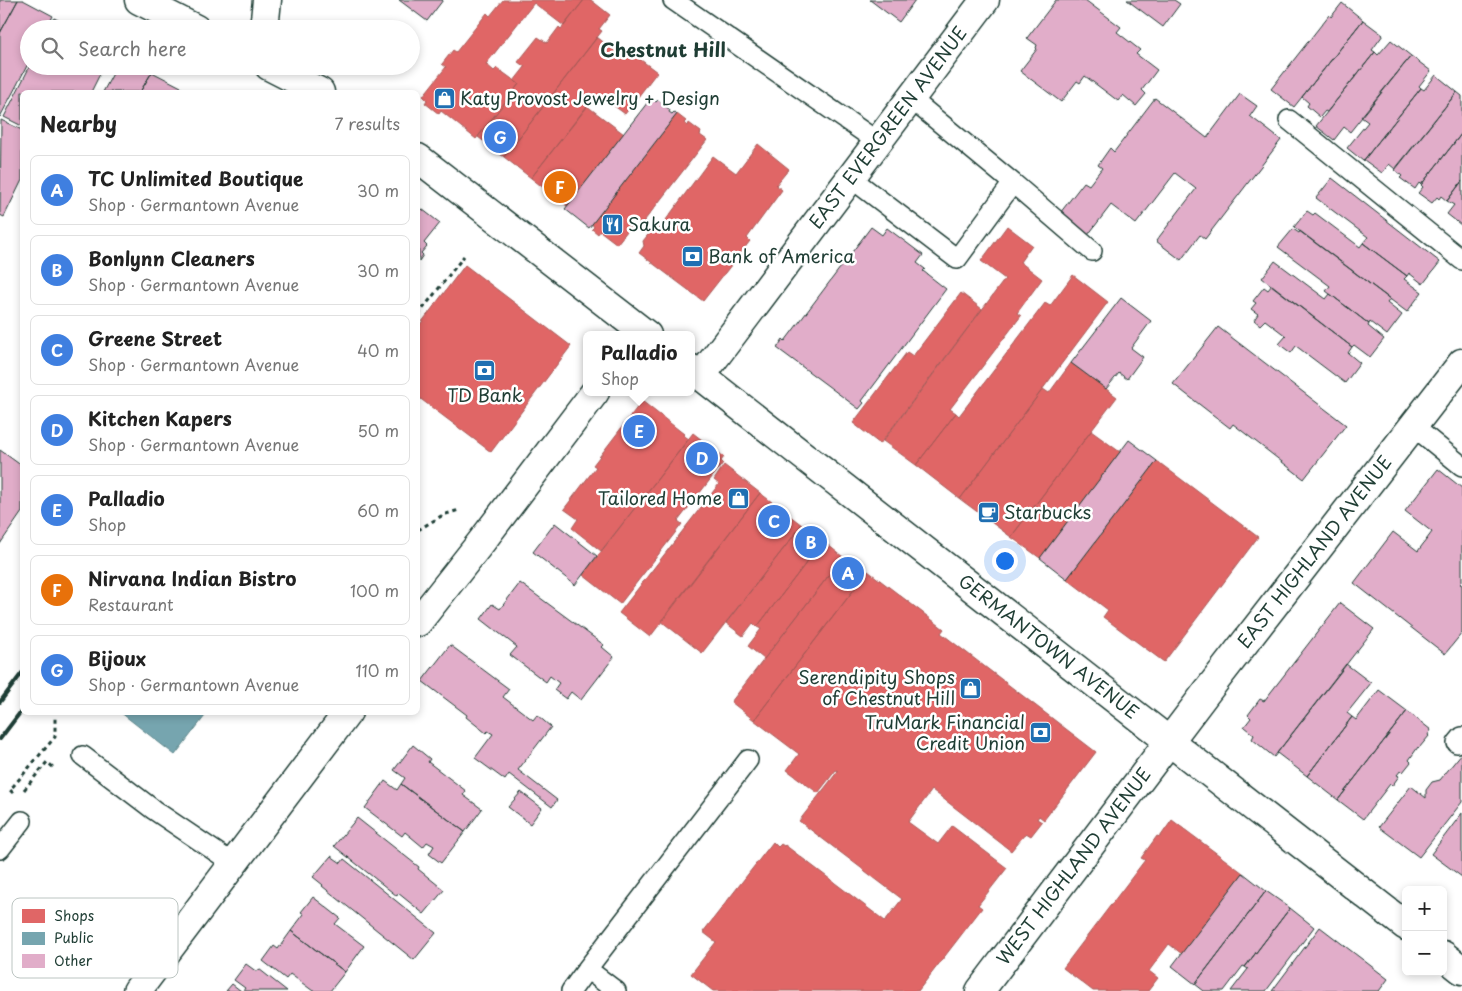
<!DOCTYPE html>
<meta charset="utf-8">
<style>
:root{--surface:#fff;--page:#f6f6f6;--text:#222;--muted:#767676;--line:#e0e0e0;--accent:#1f6fb2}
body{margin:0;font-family:"Playpen Sans",sans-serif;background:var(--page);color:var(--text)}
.controls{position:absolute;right:15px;bottom:15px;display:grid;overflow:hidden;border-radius:8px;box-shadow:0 2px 8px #0003}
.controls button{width:45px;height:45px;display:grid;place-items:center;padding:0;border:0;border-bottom:1px solid var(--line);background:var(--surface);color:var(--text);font:25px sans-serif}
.you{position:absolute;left:1004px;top:560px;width:18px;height:18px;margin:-12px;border:4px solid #fff;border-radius:50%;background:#1a73e8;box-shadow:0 0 0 8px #1a73e833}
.badge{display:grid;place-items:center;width:32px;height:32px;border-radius:50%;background:var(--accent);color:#fff;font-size:16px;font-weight:700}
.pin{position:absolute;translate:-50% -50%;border:2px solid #fff;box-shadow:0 1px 5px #0006}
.popup{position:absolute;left:583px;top:331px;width:112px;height:65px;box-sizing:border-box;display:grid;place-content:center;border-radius:8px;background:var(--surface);filter:drop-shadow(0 1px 4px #0005);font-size:16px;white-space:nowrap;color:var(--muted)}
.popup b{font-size:19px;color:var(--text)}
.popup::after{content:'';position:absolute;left:50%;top:100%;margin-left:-10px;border:10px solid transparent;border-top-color:var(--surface)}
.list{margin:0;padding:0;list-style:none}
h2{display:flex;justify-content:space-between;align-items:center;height:65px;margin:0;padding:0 20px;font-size:21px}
h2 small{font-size:16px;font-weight:400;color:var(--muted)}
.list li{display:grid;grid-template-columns:32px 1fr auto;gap:15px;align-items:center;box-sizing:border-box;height:70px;margin:0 10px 10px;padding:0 10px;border:1px solid var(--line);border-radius:8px}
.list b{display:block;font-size:19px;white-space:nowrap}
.list p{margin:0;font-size:16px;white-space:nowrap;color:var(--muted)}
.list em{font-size:16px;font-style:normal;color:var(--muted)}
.icon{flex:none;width:28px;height:28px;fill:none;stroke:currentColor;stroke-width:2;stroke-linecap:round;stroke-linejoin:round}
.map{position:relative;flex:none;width:1462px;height:991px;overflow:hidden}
.search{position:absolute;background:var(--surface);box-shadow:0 2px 8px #0003;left:20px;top:20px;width:400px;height:55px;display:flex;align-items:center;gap:12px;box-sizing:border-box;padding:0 18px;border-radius:28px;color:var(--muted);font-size:19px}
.panel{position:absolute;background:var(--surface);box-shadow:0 2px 8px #0003;left:20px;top:90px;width:400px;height:625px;border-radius:8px}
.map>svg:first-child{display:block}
</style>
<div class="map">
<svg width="1462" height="991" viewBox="0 0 1462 991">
<rect width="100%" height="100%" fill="#fff"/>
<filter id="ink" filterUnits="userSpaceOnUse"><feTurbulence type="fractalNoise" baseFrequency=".02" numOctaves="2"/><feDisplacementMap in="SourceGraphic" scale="10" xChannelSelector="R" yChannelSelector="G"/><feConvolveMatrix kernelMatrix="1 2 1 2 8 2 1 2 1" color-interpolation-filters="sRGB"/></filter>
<g filter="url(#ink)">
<path fill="#e06666" stroke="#a65a57" d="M503 0H584L564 26 534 3 486 64 494 71 497 68 519 84 476 139 441 111 439 114 425 103 427 100 423 96 446 67 442 64 453 50 456 52 487 13 490 16Z
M584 0H591L610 15 599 29 602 31 504 157 478 137 519 84 514 81 525 67 518 62 538 37 547 43 559 27 561 29Z
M597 37 621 56 619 58 621 60 629 51 657 72 625 114 601 96 595 105 591 102 531 178 504 157Z
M587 106 624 134 567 206 531 178Z
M677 114 686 121 684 123 688 126 689 123 701 132 700 135 707 140 641 225 635 221 617 244 600 231 598 234 592 229 594 227 592 224Z
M758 144 789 169 776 185 782 190 747 238 750 241 703 301 639 253 644 246 643 241 651 231 657 232 713 156 736 173Z
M1007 226 1032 245 1020 262 1042 279 1017 313 1021 316 950 409 956 413 916 465 883 441 1005 279 981 261Z
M465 265 571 346 491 452 418 397V327Z
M1073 275 1108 302 960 499 916 465 956 413 959 416 1045 303 1050 306Z
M961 293 982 309 880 444 853 423 907 352 913 356Z
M1071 363 1117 397 1011 537 960 499 1043 389 1049 393Z
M642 401 684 434 683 435 689 439 601 551 572 528 578 519 564 509 596 467 593 465Z
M1091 431 1120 452 1040 558 1011 537Z
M693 433 724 457 721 461 723 463 678 521 682 524 620 604 583 575Z
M1157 461 1258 537 1164 662 1103 617 1108 610 1067 579Z
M724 465 760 493 650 637 619 613 719 484 714 480Z
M760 493 802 525 702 653 661 621Z
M802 525 823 541 757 627 753 623 743 636 726 623Z
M823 541 843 557 764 659 748 646 761 629 757 627Z
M843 557 866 574 754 720 731 702Z
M868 571 944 629 941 633 1096 752 1044 820 1039 816 1037 819 1042 822 1031 836 1026 833 1011 851 932 790 908 822 938 844 952 826 1007 868 978 905 982 908 918 991H713L691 974 716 942 703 932 773 842 778 847 781 844 784 846 785 845 885 921 902 899 799 821 838 771 836 770 818 793 787 770 799 754 754 720Z
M1172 820 1243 873 1182 954 1169 944 1149 971 1158 978 1148 991H1093L1063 968 1145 860 1141 858 1157 836 1160 837Z"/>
<path fill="#76a5af" stroke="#5c868a" d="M120 712H208L175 755Z"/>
<path fill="#e1adc9" stroke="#1f3d34" d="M0 0H18L0 33Z
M18 0H23L53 16 46 29H29V62L0 117V33Z
M399 0H443L427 21Z
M870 0H915L899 22Z
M1056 0H1085L1121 27 1117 32 1140 50 1136 54 1157 70 1142 90 1146 94 1136 106 1123 95 1118 101 1085 76 1080 83 1077 81 1061 102 1020 71 1037 49 1036 48 1037 45 1027 38Z
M1127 0H1174L1180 4 1163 27Z
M1342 3 1363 20 1294 107 1271 89 1329 15 1331 17Z
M54 18 76 29H49Z
M1363 20 1383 35 1372 50 1375 52 1327 112 1325 111 1320 117 1307 106 1309 103 1302 97Z
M1391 40 1411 56 1350 132 1344 127 1334 140 1316 126 1375 52 1378 55Z
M1411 56 1431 71 1419 86 1421 88 1363 161 1347 148 1368 122 1361 117Z
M30 66H104L91 92H22V126L4 117Z
M117 66H142L152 72 140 92H103Z
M152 72 181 87 178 92H140Z
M1436 75 1457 92 1395 169 1389 164 1382 173 1364 160 1421 88 1424 90Z
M1457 92 1462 96V133L1421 185 1419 183 1415 189 1400 178 1402 176 1395 170Z
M1240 94 1257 106 1250 116 1281 140 1205 239 1200 235 1181 260 1156 241 1196 189 1175 173 1136 224 1111 205 1088 235 1060 213 1084 182 1089 185 1102 168 1098 165 1110 148 1114 152 1155 98 1207 138Z
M651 98 656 102 658 100 670 110 669 112 672 114 674 112 677 114 589 228 565 209Z
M1 120 22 130V180L4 217 0 215Z
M1462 133V181L1447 201 1441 196 1439 199 1437 197 1432 203 1418 193 1423 187 1421 185Z
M1332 178 1440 262 1423 284 1409 273 1407 276 1363 243 1368 237 1316 198Z
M1462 181V224L1461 225 1447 214 1454 205 1447 201Z
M418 206 440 223 424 243 427 246 421 253 423 255 419 261Z
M1307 211 1313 215 1315 213 1360 247 1363 243 1407 276 1404 279 1422 292 1407 312 1294 227Z
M871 227 882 235 887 228 923 255 917 263 925 269 923 271 946 289 862 401 864 403 859 409 777 348 783 339 785 341Z
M1293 229 1299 233 1300 231 1390 299 1387 303 1402 315 1387 335 1370 322 1369 324 1326 291 1330 286 1278 247Z
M1275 261 1326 299 1330 294 1369 324 1368 326 1384 339 1370 357 1354 345 1352 347 1262 278Z
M1272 285 1352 347 1348 353 1360 363 1345 383 1296 346 1291 353 1279 344 1286 336 1265 320 1260 325 1254 320 1258 314 1251 309 1256 303 1253 301 1264 287 1268 290Z
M1121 298 1151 321 1131 348 1143 357 1127 379 1119 373 1106 389 1071 363Z
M1218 327 1346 425 1304 479 1233 424 1230 428 1173 384Z
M1129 440 1157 461 1067 579 1040 558Z
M0 450 22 466V512L0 544Z
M1438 469 1462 488V582L1460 584 1462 585V633L1445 654 1354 583 1393 532 1418 551 1432 532 1405 511Z
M555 523 597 556 575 585 533 552Z
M520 583 604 645 602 647 614 657 581 700 571 692 566 699 554 690 559 683 550 676 546 682 510 655 517 647 481 619 492 604 500 609Z
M1340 603 1374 629 1274 757 1252 739 1254 735 1244 727 1251 718 1248 715 1260 699 1264 701Z
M450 645 509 689 503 697 533 720 537 715 551 727 518 770 557 800 552 807 509 774 505 780 475 758 493 734 488 731 486 733 466 717 467 715 422 681Z
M1346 664 1371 683 1347 713 1352 717 1307 776 1277 753Z
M1379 690 1407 711 1338 800 1307 776 1352 717 1356 720Z
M1407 711 1431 730 1428 735 1429 736 1419 748 1418 747 1409 760 1411 762 1403 772 1401 770 1397 775 1399 776 1392 786 1390 784 1363 819 1338 800Z
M413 745 430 759 428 762 466 791 463 795 482 809 465 832 401 784 405 778 394 770Z
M1462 753V802L1419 857 1379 827 1411 786 1426 798V790L1432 782 1440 780Z
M385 781 397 790 401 784 465 832 441 863 429 854 434 846 427 842 423 847 405 832 402 836 365 808Z
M521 792 542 808 530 824 508 807Z
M1462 813V877L1431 854Z
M357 818 419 867 418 869 444 890 424 914 398 893 397 896 334 846Z
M331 856 341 863 344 859 436 933 414 960 322 886 323 885 313 877Z
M1243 873 1266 891 1195 984 1172 966Z
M1266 891 1290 908 1245 967 1243 966 1224 991H1204L1195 984Z
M313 897 340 918 335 924 364 946 345 972 291 931 304 914 301 912Z
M1290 908 1314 927 1266 991H1231L1248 969 1245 967Z
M1320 927 1388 979 1379 991H1272Z
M291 931 345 972 330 991H313L290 974 286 979 263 961 274 946 278 949Z
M246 964 257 972 259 969 287 991H243L245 988 234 980Z
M232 984 241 991H226Z"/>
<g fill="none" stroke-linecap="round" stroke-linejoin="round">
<defs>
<path id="service" d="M673 0 878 142
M1289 120 1462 260
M851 178 957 259 1013 183 910 98
M1013 183 1092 251
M1413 426 1462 466
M1457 743 1462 737
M83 756 154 810 234 864
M0 849 22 821
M571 991 587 969
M616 991 587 969 748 760"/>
<g id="minor">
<path id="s1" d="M701 376 985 0"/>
<path d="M418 622 482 541 595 392"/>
<path d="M137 991 348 712"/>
<path id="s2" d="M980 991 1205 694 1462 363"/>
</g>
<g id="primary">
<path d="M139 0 196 29"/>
<path d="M264 29 267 0"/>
<path d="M269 66 320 92"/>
<path d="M418 158 647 335"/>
<path id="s3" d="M692 369 1406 926"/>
<path d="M1443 955 1462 970"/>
</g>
</defs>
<use href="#service" stroke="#1f3d34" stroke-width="22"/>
<use href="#minor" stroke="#1f3d34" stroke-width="31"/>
<use href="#primary" stroke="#1f3d34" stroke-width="31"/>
<path stroke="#1f3d34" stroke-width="3" stroke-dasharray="4 4" stroke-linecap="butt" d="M418 315 464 256
M418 530 443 515 459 510
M24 790 47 762 54 768
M13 793 10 790 55 737V716"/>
<use href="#service" stroke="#fff" stroke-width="19"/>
<use href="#minor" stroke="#fff" stroke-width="28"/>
<use href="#primary" stroke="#fff" stroke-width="28"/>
<path stroke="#1f3d34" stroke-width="4" d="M0 702 22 673
M0 739 22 710"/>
</g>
</g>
<defs>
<symbol id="shop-square" viewBox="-11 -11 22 22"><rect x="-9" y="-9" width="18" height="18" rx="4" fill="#1f6fb2" stroke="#fff"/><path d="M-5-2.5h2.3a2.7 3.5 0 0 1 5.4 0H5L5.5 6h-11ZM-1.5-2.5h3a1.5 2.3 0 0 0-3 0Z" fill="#fff"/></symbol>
<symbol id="restaurant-square" viewBox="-11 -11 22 22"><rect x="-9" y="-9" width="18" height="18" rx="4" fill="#1f6fb2" stroke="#fff"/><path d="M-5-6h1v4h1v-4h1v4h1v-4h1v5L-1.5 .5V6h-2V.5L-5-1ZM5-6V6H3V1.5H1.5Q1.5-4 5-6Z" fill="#fff"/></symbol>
<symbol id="bank-square" viewBox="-11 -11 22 22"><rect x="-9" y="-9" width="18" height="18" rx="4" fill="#1f6fb2" stroke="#fff"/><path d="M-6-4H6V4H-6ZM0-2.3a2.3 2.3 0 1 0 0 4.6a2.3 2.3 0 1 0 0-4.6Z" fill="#fff"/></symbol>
<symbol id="cafe-square" viewBox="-11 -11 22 22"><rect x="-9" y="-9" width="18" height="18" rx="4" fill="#1f6fb2" stroke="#fff"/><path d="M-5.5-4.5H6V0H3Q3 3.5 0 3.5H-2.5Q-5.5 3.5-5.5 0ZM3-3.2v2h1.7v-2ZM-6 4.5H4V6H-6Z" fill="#fff"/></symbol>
</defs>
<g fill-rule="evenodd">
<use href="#shop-square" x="432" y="86" width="25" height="25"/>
<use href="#restaurant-square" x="600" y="212" width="25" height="25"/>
<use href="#bank-square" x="680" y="244" width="25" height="25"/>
<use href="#bank-square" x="472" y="358" width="25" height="25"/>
<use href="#shop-square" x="726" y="486" width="25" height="25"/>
<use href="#cafe-square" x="976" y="500" width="25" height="25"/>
<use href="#shop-square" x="958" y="676" width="25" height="25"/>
<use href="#bank-square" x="1028" y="720" width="25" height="25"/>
</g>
<g text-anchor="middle" stroke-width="5" stroke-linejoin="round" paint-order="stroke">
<g font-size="18" fill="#1f3d34" stroke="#fff" text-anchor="start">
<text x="460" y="105">Katy Provost Jewelry + Design</text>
<text x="628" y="231">Sakura</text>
<text x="708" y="263">Bank of America</text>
<text x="485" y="402" text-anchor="middle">TD Bank</text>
<text x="722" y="505" text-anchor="end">Tailored Home</text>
<text x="1004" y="519">Starbucks</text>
<text x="955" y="684" text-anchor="end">Serendipity Shops<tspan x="955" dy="21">of Chestnut Hill</tspan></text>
<text x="1025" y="729" text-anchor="end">TruMark Financial<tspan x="1025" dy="21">Credit Union</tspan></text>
</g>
<g font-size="18" fill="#1f3d34" stroke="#fff">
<text dy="6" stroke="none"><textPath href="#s1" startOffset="311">EAST EVERGREEN AVENUE</textPath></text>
<text dy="6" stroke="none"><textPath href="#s2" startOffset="552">EAST HIGHLAND AVENUE</textPath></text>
<text dy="6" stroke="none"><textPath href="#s3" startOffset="452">GERMANTOWN AVENUE</textPath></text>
<text dy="6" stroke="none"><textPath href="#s2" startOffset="156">WEST HIGHLAND AVENUE</textPath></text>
</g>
<g font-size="19" font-weight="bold" fill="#1f3d34" stroke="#fff">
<text x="663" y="57">Chestnut Hill</text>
</g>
</g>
<rect x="12" y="898" width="166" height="80" rx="8" fill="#fff" stroke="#bcc5c2" stroke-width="1"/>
<rect x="22" y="909" width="23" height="14" fill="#e06666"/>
<rect x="22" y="932" width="23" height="13" fill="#76a5af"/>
<rect x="22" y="954" width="23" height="14" fill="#e1adc9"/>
<g font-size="14" fill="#1f3d34">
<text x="54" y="921">Shops</text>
<text x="54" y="943">Public</text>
<text x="54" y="966">Other</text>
</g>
</svg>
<div class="controls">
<button>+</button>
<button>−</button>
</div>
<div class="you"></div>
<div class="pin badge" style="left:848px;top:573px;background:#3f7fe0">A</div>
<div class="pin badge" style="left:811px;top:542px;background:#3f7fe0">B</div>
<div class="pin badge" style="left:774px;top:521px;background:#3f7fe0">C</div>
<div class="pin badge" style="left:702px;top:458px;background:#3f7fe0">D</div>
<div class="pin badge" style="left:639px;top:431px;background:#3f7fe0">E</div>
<div class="popup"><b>Palladio</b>Shop</div>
<div class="pin badge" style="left:560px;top:187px;background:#e8710a">F</div>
<div class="pin badge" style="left:500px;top:137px;background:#3f7fe0">G</div>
<div class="search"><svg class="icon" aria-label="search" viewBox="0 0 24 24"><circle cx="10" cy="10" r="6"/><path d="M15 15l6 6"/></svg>Search here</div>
<section class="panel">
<h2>Nearby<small>7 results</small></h2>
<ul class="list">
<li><span class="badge" style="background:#3f7fe0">A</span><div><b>TC Unlimited Boutique</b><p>Shop · Germantown Avenue</p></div><em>30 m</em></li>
<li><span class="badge" style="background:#3f7fe0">B</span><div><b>Bonlynn Cleaners</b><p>Shop · Germantown Avenue</p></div><em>30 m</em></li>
<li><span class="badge" style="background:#3f7fe0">C</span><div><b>Greene Street</b><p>Shop · Germantown Avenue</p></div><em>40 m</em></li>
<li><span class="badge" style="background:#3f7fe0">D</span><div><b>Kitchen Kapers</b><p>Shop · Germantown Avenue</p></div><em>50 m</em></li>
<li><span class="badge" style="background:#3f7fe0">E</span><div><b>Palladio</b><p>Shop</p></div><em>60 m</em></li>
<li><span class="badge" style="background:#e8710a">F</span><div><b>Nirvana Indian Bistro</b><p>Restaurant</p></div><em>100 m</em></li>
<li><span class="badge" style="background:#3f7fe0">G</span><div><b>Bijoux</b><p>Shop · Germantown Avenue</p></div><em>110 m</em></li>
</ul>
</section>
</div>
